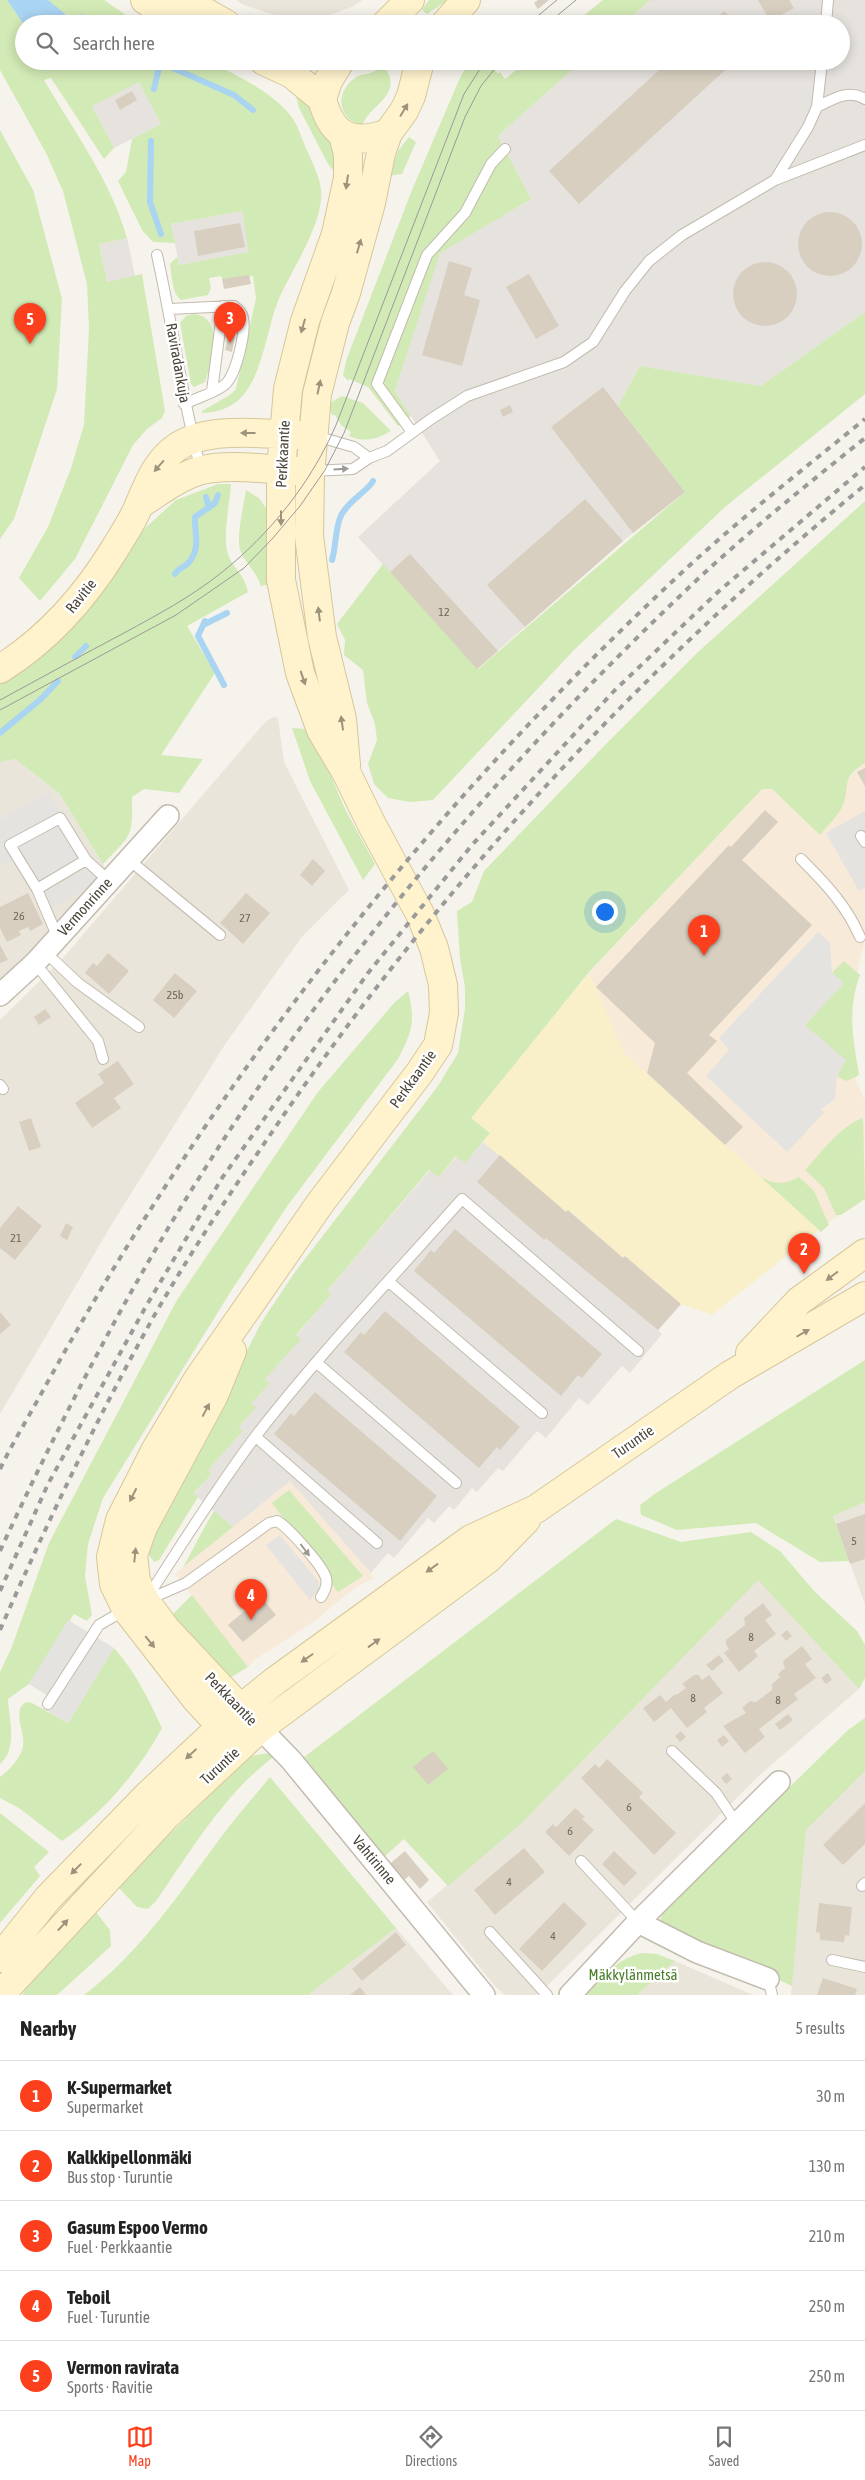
<!DOCTYPE html>
<meta charset="utf-8">
<style>
:root{--surface:#fff;--page:#f2f2f2;--text:#222;--muted:#767676;--line:#e0e0e0;--accent:#fc3f1d}
body{margin:0;font-family:"Asap Condensed",sans-serif;background:var(--page);color:var(--text)}
.you{position:absolute;left:604px;top:911px;width:18px;height:18px;margin:-12px;border:4px solid #fff;border-radius:50%;background:#1a73e8;box-shadow:0 0 0 8px #1a73e833}
.badge{display:grid;place-items:center;width:32px;height:32px;border-radius:50%;background:var(--accent);color:#fff;font-size:16px;font-weight:700}
.pin{position:absolute;translate:-50% -41px;filter:drop-shadow(0 1px 2px #0008)}
.pin::after{content:'';position:absolute;top:26px;width:18px;height:15px;background:inherit;clip-path:polygon(0 0,100% 0,50% 100%)}
.list{margin:0;padding:0;list-style:none}
h2{display:flex;justify-content:space-between;align-items:center;height:65px;margin:0;padding:0 20px;font-size:21px}
h2 small{font-size:16px;font-weight:400;color:var(--muted)}
.list li{display:grid;grid-template-columns:32px 1fr auto;gap:15px;align-items:center;box-sizing:border-box;height:70px;padding:0 20px;border-top:1px solid var(--line)}
.list b{display:block;font-size:19px;white-space:nowrap}
.list p{margin:0;font-size:16px;white-space:nowrap;color:var(--muted)}
.list em{font-size:16px;font-style:normal;color:var(--muted)}
.icon{flex:none;width:28px;height:28px;fill:none;stroke:currentColor;stroke-width:2;stroke-linecap:round;stroke-linejoin:round}
.map{position:relative;flex:none;width:865px;height:1995px;overflow:hidden}
.search{position:absolute;background:var(--surface);box-shadow:0 2px 12px #0003;left:15px;right:15px;top:15px;height:55px;display:flex;align-items:center;gap:12px;box-sizing:border-box;padding:0 18px;border-radius:28px;color:var(--muted);font-size:19px}
.sheet{height:415px;background:var(--surface)}
nav{display:flex;justify-content:space-around;align-items:center;box-sizing:border-box;height:70px;border-top:1px solid var(--line);background:var(--surface);font-size:14px;color:var(--muted)}
nav a{display:grid;justify-items:center;gap:2px}
nav .on{color:var(--accent)}
.map>svg:first-child{display:block}
</style>
<div class="map">
<svg width="865" height="1995" viewBox="0 0 865 1995">
<rect width="100%" height="100%" fill="#f6f3ec"/>
<path fill="#eae5da" d="M236 0H362L354 6 330 15 290 20 244 5Z
M274 717 278 718 284 762 349 890 301 938 226 1043 115 1219 0 1414V1020L63 958 266 721Z
M15 759 59 793 109 874 0 985V762Z
M865 1502V1604L833 1516Z
M758 1579 859 1689 762 1773 540 1993 536 1995H505L494 1985 427 1902 521 1824Z
M865 1771V1995H791L806 1829Z
M396 1928 453 1995H308Z
M675 1961 753 1995H637Z"/>
<path fill="#f7ead8" d="M865 763V939L844 1030 854 1076 865 1100V1195L819 1230 624 1053 589 973 762 789H772L820 835 843 806 846 783 858 767Z
M290 1480 371 1573 373 1579 356 1587 312 1623 256 1659 248 1667 175 1574Z"/>
<path fill="#e6e2dd" d="M650 0H865V312L761 386 640 366 618 406 685 492 623 541 477 669 358 537 440 461 395 391 440 252 531 199 498 136 582 61H841V24H624Z
M139 81 161 124 114 148 92 106Z
M242 211 250 252 179 265 171 224Z
M127 238 135 276 107 282 99 244Z
M483 1142 681 1304 658 1330 662 1334 630 1373 622 1366 588 1405 579 1398 546 1438 537 1431 503 1471 498 1468 477 1492 472 1488 454 1510 449 1506 434 1523 428 1518 394 1558 388 1553 371 1573 290 1481 233 1527 194 1494 212 1474 208 1470 243 1431 239 1427 255 1408 251 1404 270 1383 265 1379 300 1339 296 1336 330 1296 327 1291 430 1170 439 1177 457 1156 465 1162Z"/>
<path fill="#d2eab5" d="M0 0H7L24 25V61H209C237 76 274 92 293 119 299 128 302 140 307 150 312 162 319 175 321 189 325 222 291 270 278 301 267 329 263 370 245 393 234 407 220 412 202 413V411L230 395 236 389 256 298 253 276 222 279 221 276 209 278 211 288 208 295 181 300C172 294 172 275 170 264L177 257 179 265 249 252 242 211 171 224 175 243 153 242 142 230 118 181 126 172 132 139 161 124 139 82 92 106 114 148 104 159 51 78 44 80C74 131 111 181 127 238L99 244 107 282 142 274 165 411 162 418 147 429 133 445 75 559 40 601 19 578 48 527 71 468 84 425 89 328 87 284 63 191 46 153 0 70Z
M48 0H104L139 24H89L86 16C70 17 58 13 48 0Z
M429 0H448L427 14 422 10Z
M603 0H650L624 24H573Z
M469 61H488L498 74 500 72 505 79 527 61H582L498 136 531 199 440 253 395 391 411 416 398 426 368 387 349 379 348 381 343 375 347 358 412 190 459 80Z
M384 66C405 96 370 103 362 126 338 119 334 93 355 78 360 74 364 75 370 73 375 72 379 68 384 66Z
M294 88C318 107 335 141 335 172L328 164 299 108Z
M0 130 33 190 62 299 57 389 14 519 0 539Z
M409 137 416 142 402 174 389 176 398 151Z
M865 312V394L725 507 574 650 433 800 410 802 388 798 374 784 368 764 377 740 375 724 367 703 363 670 344 655 345 640 337 624 383 564 478 669 685 492 618 406 640 366 761 386Z
M194 314C226 318 212 362 205 382L194 387 191 384 180 323 186 316Z
M342 396 363 403 391 431C378 439 363 443 349 436L351 432 341 425 335 415H332L328 404Z
M218 484H231C230 502 222 538 228 554 233 569 244 573 248 592L187 626 215 673 161 755 203 759 179 793 144 789 132 797C133 838 131 835 103 864L59 793 15 759 0 762V682L144 529 176 500Z
M246 490 259 498 271 515V584L261 586C255 570 246 564 241 552 235 540 244 504 246 490Z
M865 501V763C839 778 851 789 842 807 837 817 827 826 820 835L772 789H762L589 972 472 1118 490 1133 465 1163 456 1156 439 1177 429 1170 327 1291 331 1295 296 1335 301 1339 265 1379 270 1383 251 1404 256 1407 239 1427 243 1431 208 1470 212 1474 194 1493 198 1497 159 1560 154 1562 146 1551 261 1323 295 1272 438 1086 458 1053 465 1009V987L460 959 457 911 472 902 484 871 604 746 697 653Z
M292 728 306 729 318 746 345 809 375 864 363 880 310 781Z
M844 961 860 975C847 1010 853 1039 859 1074L856 1077 846 1081 837 1076 805 1025 843 983 832 973Z
M408 991C416 1021 412 1032 398 1059L288 1205 231 1291 103 1498 88 1544 85 1576 92 1615 87 1621 74 1614 29 1684 8 1699C9 1719 18 1749 0 1764V1672L11 1649 49 1543 177 1300 318 1092 394 1003Z
M863 1118 865 1199 841 1215H836L824 1188 805 1170C822 1152 840 1126 863 1118Z
M759 1176C774 1185 784 1185 799 1177L814 1191 829 1225 821 1232Z
M865 1360V1502L833 1516 849 1561 820 1562 756 1523 677 1530 641 1515 640 1505 656 1493Z
M289 1490 363 1576 338 1592 272 1503Z
M214 1511 233 1527 183 1567C194 1548 203 1529 214 1511Z
M616 1519 681 1542 751 1532 780 1551 814 1591 857 1631 865 1645V1678L859 1689 758 1580 521 1824 448 1886 404 1839 383 1858 303 1758Z
M192 1595 248 1667 228 1679 170 1620 173 1614Z
M114 1648C135 1671 149 1700 162 1728 139 1771 102 1814 62 1841L19 1808 0 1798V1777C9 1770 18 1761 22 1750 28 1734 10 1712 26 1702L32 1703 68 1723Z
M865 1718V1771L806 1830 792 1986 693 1939 668 1931 660 1921 663 1911 848 1730Z
M269 1753 275 1756C225 1792 191 1851 156 1901L148 1909 137 1907 117 1886 250 1756Z
M270 1777 396 1928 308 1995H84C142 1951 181 1891 224 1833 238 1814 255 1796 270 1777Z
M0 1813 49 1852 34 1867 40 1876 0 1923Z
M95 1911 110 1930 111 1946 57 1995H22L37 1972Z
M642 1953 657 1954 675 1961 637 1995H586C604 1976 616 1959 642 1953Z"/>
<path fill="#f9efc9" d="M589 973 624 1053 819 1230 712 1315 681 1304 625 1256 623 1258 569 1210 566 1212 483 1142 490 1133 471 1118Z"/>
<path fill="#e5e3e0" d="M48 792 100 880 49 910 18 857 2 867 0 863V820Z
M865 811V888L859 891 826 833Z
M818 932 830 943 832 973 844 983 805 1025 846 1060 837 1076 835 1099 821 1109 824 1113 787 1152 706 1076 729 1050 719 1038Z
M425 1187 438 1198 389 1255 377 1244Z
M352 1274 364 1284 314 1342 302 1332Z
M273 1475 282 1486 249 1513 240 1502Z
M280 1535 318 1581 319 1589 310 1600 266 1545Z
M68 1620 114 1648 68 1723 44 1709 51 1698 29 1684Z"/>
<path fill="#a9d4f2" d="M7 0H48L65 14 73 17 83 14 89 24 24 25Z"/>
<g fill="none" stroke-linecap="round" stroke-linejoin="round">
<path stroke="#a9d4f2" stroke-width="6" d="M157 61 234 95 253 110
M154 89 160 63
M151 141 150 202 161 234
M206 497 209 508
M332 560C336 547 335 531 340 518 345 503 368 491 373 481
M175 574C178 568 186 567 190 561 201 547 194 531 195 517L215 503 218 495
M205 621 198 636 224 685
M205 624 227 613
M75 657 86 646
M0 733 41 699 58 681"/>
</g>
<path fill="#d8cfc1" d="M538 0H549L538 9 534 3Z
M758 0H789L794 8 770 21Z
M724 11 736 24H710Z
M669 61H735L579 204 549 171Z
M132 91 137 100 120 110 115 100Z
M798 244a32 32 0 1 1 64 0a32 32 0 1 1-64 0Z
M240 223 245 247 198 256 194 231Z
M449 261 472 268 464 295 480 300 462 366 422 355Z
M733 294a32 32 0 1 1 64 0a32 32 0 1 1-64 0Z
M529 274 559 326 536 339 506 287Z
M249 275 251 284 224 289 222 279Z
M229 334 235 335 232 352 225 350Z
M603 387 685 492 633 533 551 427Z
M510 405 513 412 503 417 500 410Z
M585 499 623 541 525 627 487 585Z
M410 554 498 651 477 669 390 572Z
M865 768V786L857 772Z
M765 810 778 822 742 860 812 925 709 1035 717 1041 687 1073 743 1127 725 1145 647 1073 655 1043 596 987 729 845 731 847Z
M313 859 325 871 312 886 300 875Z
M28 893 43 924 30 931 28 927 19 931 21 935 7 942 0 928V907Z
M246 893 270 913 243 944 220 923Z
M0 945 8 960 0 963Z
M108 953 129 971 109 994 85 973 93 963 97 966Z
M175 973 197 991 174 1018 153 1000Z
M45 1009 51 1017 39 1025 34 1017Z
M118 1061 134 1084 114 1098 121 1108 92 1128 75 1103 104 1083 98 1074Z
M31 1118 41 1147 29 1151 19 1122Z
M500 1155 566 1212 568 1210 623 1258 625 1256 681 1304 658 1330 546 1238 544 1240 477 1182Z
M18 1206 42 1226 15 1260 0 1248V1228Z
M66 1223 73 1227 67 1240 60 1236Z
M455 1229 602 1354 582 1378 578 1375 561 1396 414 1271 431 1250 434 1253Z
M385 1311 520 1427 500 1450 497 1447 479 1468 344 1352 361 1332 364 1335Z
M0 1312 11 1325 0 1334Z
M315 1392 437 1496 400 1541 274 1434 291 1413 294 1416Z
M865 1514V1559L850 1564 836 1524Z
M261 1597 276 1615 243 1642 228 1625Z
M763 1603 772 1615 765 1620 776 1634 754 1651 758 1656 739 1672 724 1653 729 1649 726 1645V1640L745 1625 744 1618Z
M787 1630 792 1636 786 1641 781 1635Z
M802 1646 812 1659 805 1664 816 1678 794 1694 798 1699 759 1729 765 1737 745 1753 723 1726 746 1713 742 1708 750 1701 756 1702 772 1690V1684L780 1677 778 1674 785 1668 783 1661Z
M719 1655 724 1661 712 1671 706 1665Z
M828 1673 832 1680 826 1684 821 1678Z
M694 1675H699L702 1680 709 1675 723 1693 704 1708 707 1712 687 1728 671 1708 654 1722 643 1708 660 1695 666 1702 674 1695 678 1694 686 1688 682 1684Z
M788 1714 793 1720 780 1730 775 1724Z
M681 1731 686 1737 680 1742 675 1736Z
M724 1735 729 1741 722 1747 717 1740Z
M433 1751 448 1769 428 1785 413 1767Z
M607 1759 643 1793 639 1797 676 1833 654 1855 581 1778 595 1764 599 1768Z
M727 1773 732 1779 726 1784 721 1778Z
M865 1803V1844L843 1865 823 1845Z
M575 1808 585 1817 582 1819 594 1830 569 1856 545 1832 553 1824 556 1827Z
M524 1848 545 1872 495 1915 474 1890Z
M405 1851 429 1880 420 1889 409 1876 400 1883 386 1867Z
M614 1851 637 1873 624 1886 602 1864Z
M564 1902 587 1924 542 1971 519 1949Z
M819 1903 852 1907 849 1936 845 1935 844 1942 820 1940V1933L816 1932Z
M396 1932 406 1945 362 1981 352 1969Z
M823 1978 857 1989 855 1995H817Z
M360 1987 366 1995H350Z"/>
<g fill="none" stroke-linecap="round" stroke-linejoin="round">
<defs>
<path id="lane" d="M826 24 828 0
M817 107C833 99 848 89 865 99
M775 180 865 145
M157 255C173 327 182 399 201 470
M169 309 234 306C238 309 242 312 243 318 246 332 236 378 223 386 212 394 196 398 184 404
M212 391 223 306
M412 432 377 384 427 255 465 213 491 164 505 149
M316 436 354 447 369 458
M312 471 353 469 369 458 387 451 431 419 467 396 564 362 593 342 625 291 649 261 682 235 775 180 808 127 817 107 822 61
M861 836 865 842
M128 859 220 935
M801 859C825 883 847 906 860 937
M86 860 37 889 10 845 60 818 86 860 109 881
M37 889 58 938
M45 952 78 983 139 1027
M35 963 98 1041 103 1059
M0 1085 3 1089
M389 1282 542 1413
M317 1363 456 1483
M256 1437 377 1543
M147 1598C182 1544 216 1489 255 1437 319 1354 393 1277 462 1199L638 1351
M147 1600 186 1583 269 1523 277 1521C288 1527 323 1566 326 1578 328 1585 325 1591 321 1597
M48 1704 99 1625 125 1610
M672 1751 716 1793 737 1824
M581 1861 638 1922
M862 1886 865 1883
M490 1932 547 1995
M832 1960 865 1967
M768 1979 772 1995"/>
<path id="street" d="M0 995 35 963 168 816
M260 1728 291 1760 484 1995
M638 1922 697 1952 768 1979
M570 1995 638 1922 779 1782"/>
<path id="secondary" d="M145 0 183 24
M184 0 226 24
M386 24 410 0
M445 24 466 0
M264 61 292 74 322 99
M340 61 328 81 322 99C332 137 352 146 388 133
M140 504C159 492 179 476 202 470 232 463 268 470 299 471
M0 669C48 639 85 597 114 550 123 535 134 519 140 503 149 482 157 461 177 447 209 426 263 434 300 435
M346 765 342 719 322 637 309 536 310 475 317 394 335 323 346 293 371 203 381 153 388 133 404 111 411 96 420 61
M232 1351 214 1395 143 1527 133 1555 136 1581 145 1601 166 1629 252 1721
M750 1353 799 1301 865 1253
M260 1728 221 1726 196 1699 126 1609 114 1584 111 1557 120 1520 155 1451 198 1379 321 1202 420 1072 438 1045 444 1013 443 985 434 948 420 914 371 823 346 772 321 730 300 673 281 580V470L288 389 305 321 336 234 348 178V155L343 134
M0 1958 48 1898 148 1795 240 1709 275 1681 471 1539 536 1509 730 1375 865 1296
M0 1995 166 1816 260 1728 488 1559 526 1520"/>
</defs>
<use href="#lane" stroke="#c2bbae" stroke-width="12"/>
<use href="#street" stroke="#c2bbae" stroke-width="24"/>
<use href="#secondary" stroke="#d6c79b" stroke-width="30"/>
<use href="#lane" stroke="#fff" stroke-width="10"/>
<use href="#street" stroke="#fff" stroke-width="21"/>
<use href="#secondary" stroke="#fff3cd" stroke-width="28"/>
<path stroke="#9a9a9a" stroke-width="1" d="M528 24 557 0
M547 24 576 0
M0 700C41 678 82 655 124 633 157 615 191 597 221 573 270 534 311 483 336 425L464 94 485 61
M0 710 176 615 244 568 273 538 300 506 325 470 344 433 465 117 481 86 501 61"/>
<path stroke="#9a9a9a" stroke-width="4" stroke-dasharray="6 6" stroke-linecap="butt" d="M0 1469C14 1440 31 1413 46 1385 81 1322 117 1261 156 1201 306 967 486 753 690 565 746 514 806 467 865 419
M0 1551C61 1419 128 1289 206 1167 344 949 514 752 701 576 753 528 809 483 865 438
M0 1591 48 1484 145 1308 222 1178 368 973 472 845 614 691 719 591 865 467
M0 1630C47 1523 97 1418 154 1316 189 1255 228 1196 268 1138 435 891 634 674 865 485"/>
</g>
<defs><path id="oneway-solid" d="M-6-.8H1V-3.2L6.5 0L1 3.2V.8H-6Z" transform="scale(1.25)"/></defs>
<g fill="#9c937c">
<use href="#oneway-solid" transform="translate(404 110) rotate(-59)"/>
<use href="#oneway-solid" transform="translate(347 182) rotate(98)"/>
<use href="#oneway-solid" transform="translate(359 246) rotate(-74)"/>
<use href="#oneway-solid" transform="translate(303 326) rotate(106)"/>
<use href="#oneway-solid" transform="translate(319 387) rotate(-78)"/>
<use href="#oneway-solid" transform="translate(248 433) rotate(180)"/>
<use href="#oneway-solid" transform="translate(159 466) rotate(131)"/>
<use href="#oneway-solid" transform="translate(281 518) rotate(90)"/>
<use href="#oneway-solid" transform="translate(319 614) rotate(-97)"/>
<use href="#oneway-solid" transform="translate(303 678) rotate(71)"/>
<use href="#oneway-solid" transform="translate(342 723) rotate(-98)"/>
<use href="#oneway-solid" transform="translate(832 1276) rotate(143)"/>
<use href="#oneway-solid" transform="translate(803 1333) rotate(-30)"/>
<use href="#oneway-solid" transform="translate(206 1410) rotate(-62)"/>
<use href="#oneway-solid" transform="translate(133 1495) rotate(117)"/>
<use href="#oneway-solid" transform="translate(135 1555) rotate(-84)"/>
<use href="#oneway-solid" transform="translate(432 1568) rotate(144)"/>
<use href="#oneway-solid" transform="translate(150 1642) rotate(51)"/>
<use href="#oneway-solid" transform="translate(374 1643) rotate(-36)"/>
<use href="#oneway-solid" transform="translate(307 1658) rotate(145)"/>
<use href="#oneway-solid" transform="translate(191 1754) rotate(137)"/>
<use href="#oneway-solid" transform="translate(76 1869) rotate(134)"/>
<use href="#oneway-solid" transform="translate(63 1925) rotate(-47)"/>
</g>
<g fill="#9c9892">
<use href="#oneway-solid" transform="translate(341 469) rotate(-3)"/>
<use href="#oneway-solid" transform="translate(305 1550) rotate(53)"/>
</g>
<g text-anchor="middle" stroke-width="5" stroke-linejoin="round" paint-order="stroke">
<g font-size="12" fill="#6e675b">
<text x="444" y="616">12</text>
<text x="19" y="920">26</text>
<text x="245" y="922">27</text>
<text x="175" y="999">25b</text>
<text x="16" y="1242">21</text>
<text x="854" y="1545">5</text>
<text x="751" y="1641">8</text>
<text x="693" y="1702">8</text>
<text x="778" y="1704">8</text>
<text x="629" y="1811">6</text>
<text x="570" y="1835">6</text>
<text x="509" y="1886">4</text>
<text x="553" y="1940">4</text>
</g>
<g font-size="15" fill="#4b4439" stroke="#fff">
<text transform="translate(178 363) rotate(80)" y="5">Raviradankuja</text>
<text transform="translate(283 454) rotate(-87)" y="5">Perkkaantie</text>
<text transform="translate(81 596) rotate(-51)" y="5">Ravitie</text>
<text transform="translate(85 907) rotate(-48)" y="5">Vermonrinne</text>
<text transform="translate(413 1079) rotate(-54)" y="5">Perkkaantie</text>
<text transform="translate(633 1442) rotate(-35)" y="5">Turuntie</text>
<text transform="translate(231 1699) rotate(46)" y="5">Perkkaantie</text>
<text transform="translate(220 1766) rotate(-43)" y="5">Turuntie</text>
<text transform="translate(374 1860) rotate(50)" y="5">Vahtirinne</text>
</g>
<g font-size="15" fill="#4a7f2a" stroke="#fff">
<text x="633" y="1980">Mäkkylänmetsä</text>
</g>
</g>
</svg>
<div class="you"></div>
<div class="pin badge" style="left:704px;top:956px">1</div>
<div class="pin badge" style="left:804px;top:1274px">2</div>
<div class="pin badge" style="left:230px;top:343px">3</div>
<div class="pin badge" style="left:251px;top:1620px">4</div>
<div class="pin badge" style="left:30px;top:344px">5</div>
<div class="search"><svg class="icon" aria-label="search" viewBox="0 0 24 24"><circle cx="10" cy="10" r="6"/><path d="M15 15l6 6"/></svg>Search here</div>
</div>
<section class="sheet">
<h2>Nearby<small>5 results</small></h2>
<ul class="list">
<li><span class="badge">1</span><div><b>K-Supermarket</b><p>Supermarket</p></div><em>30 m</em></li>
<li><span class="badge">2</span><div><b>Kalkkipellonmäki</b><p>Bus stop · Turuntie</p></div><em>130 m</em></li>
<li><span class="badge">3</span><div><b>Gasum Espoo Vermo</b><p>Fuel · Perkkaantie</p></div><em>210 m</em></li>
<li><span class="badge">4</span><div><b>Teboil</b><p>Fuel · Turuntie</p></div><em>250 m</em></li>
<li><span class="badge">5</span><div><b>Vermon ravirata</b><p>Sports · Ravitie</p></div><em>250 m</em></li>
</ul>
</section>
<nav>
<a class="on"><svg class="icon" aria-label="map" viewBox="0 0 24 24"><path d="M3 6l6-2 6 2 6-2v14l-6 2-6-2-6 2zM9 4v14M15 6v14"/></svg>Map</a>
<a><svg class="icon" aria-label="directions" viewBox="0 0 24 24"><path d="M12 3l9 9-9 9-9-9zM9 14v-3h6M13 9l2 2-2 2"/></svg>Directions</a>
<a><svg class="icon" aria-label="saved" viewBox="0 0 24 24"><path d="M7 4h10v16l-5-4-5 4z"/></svg>Saved</a>
</nav>
